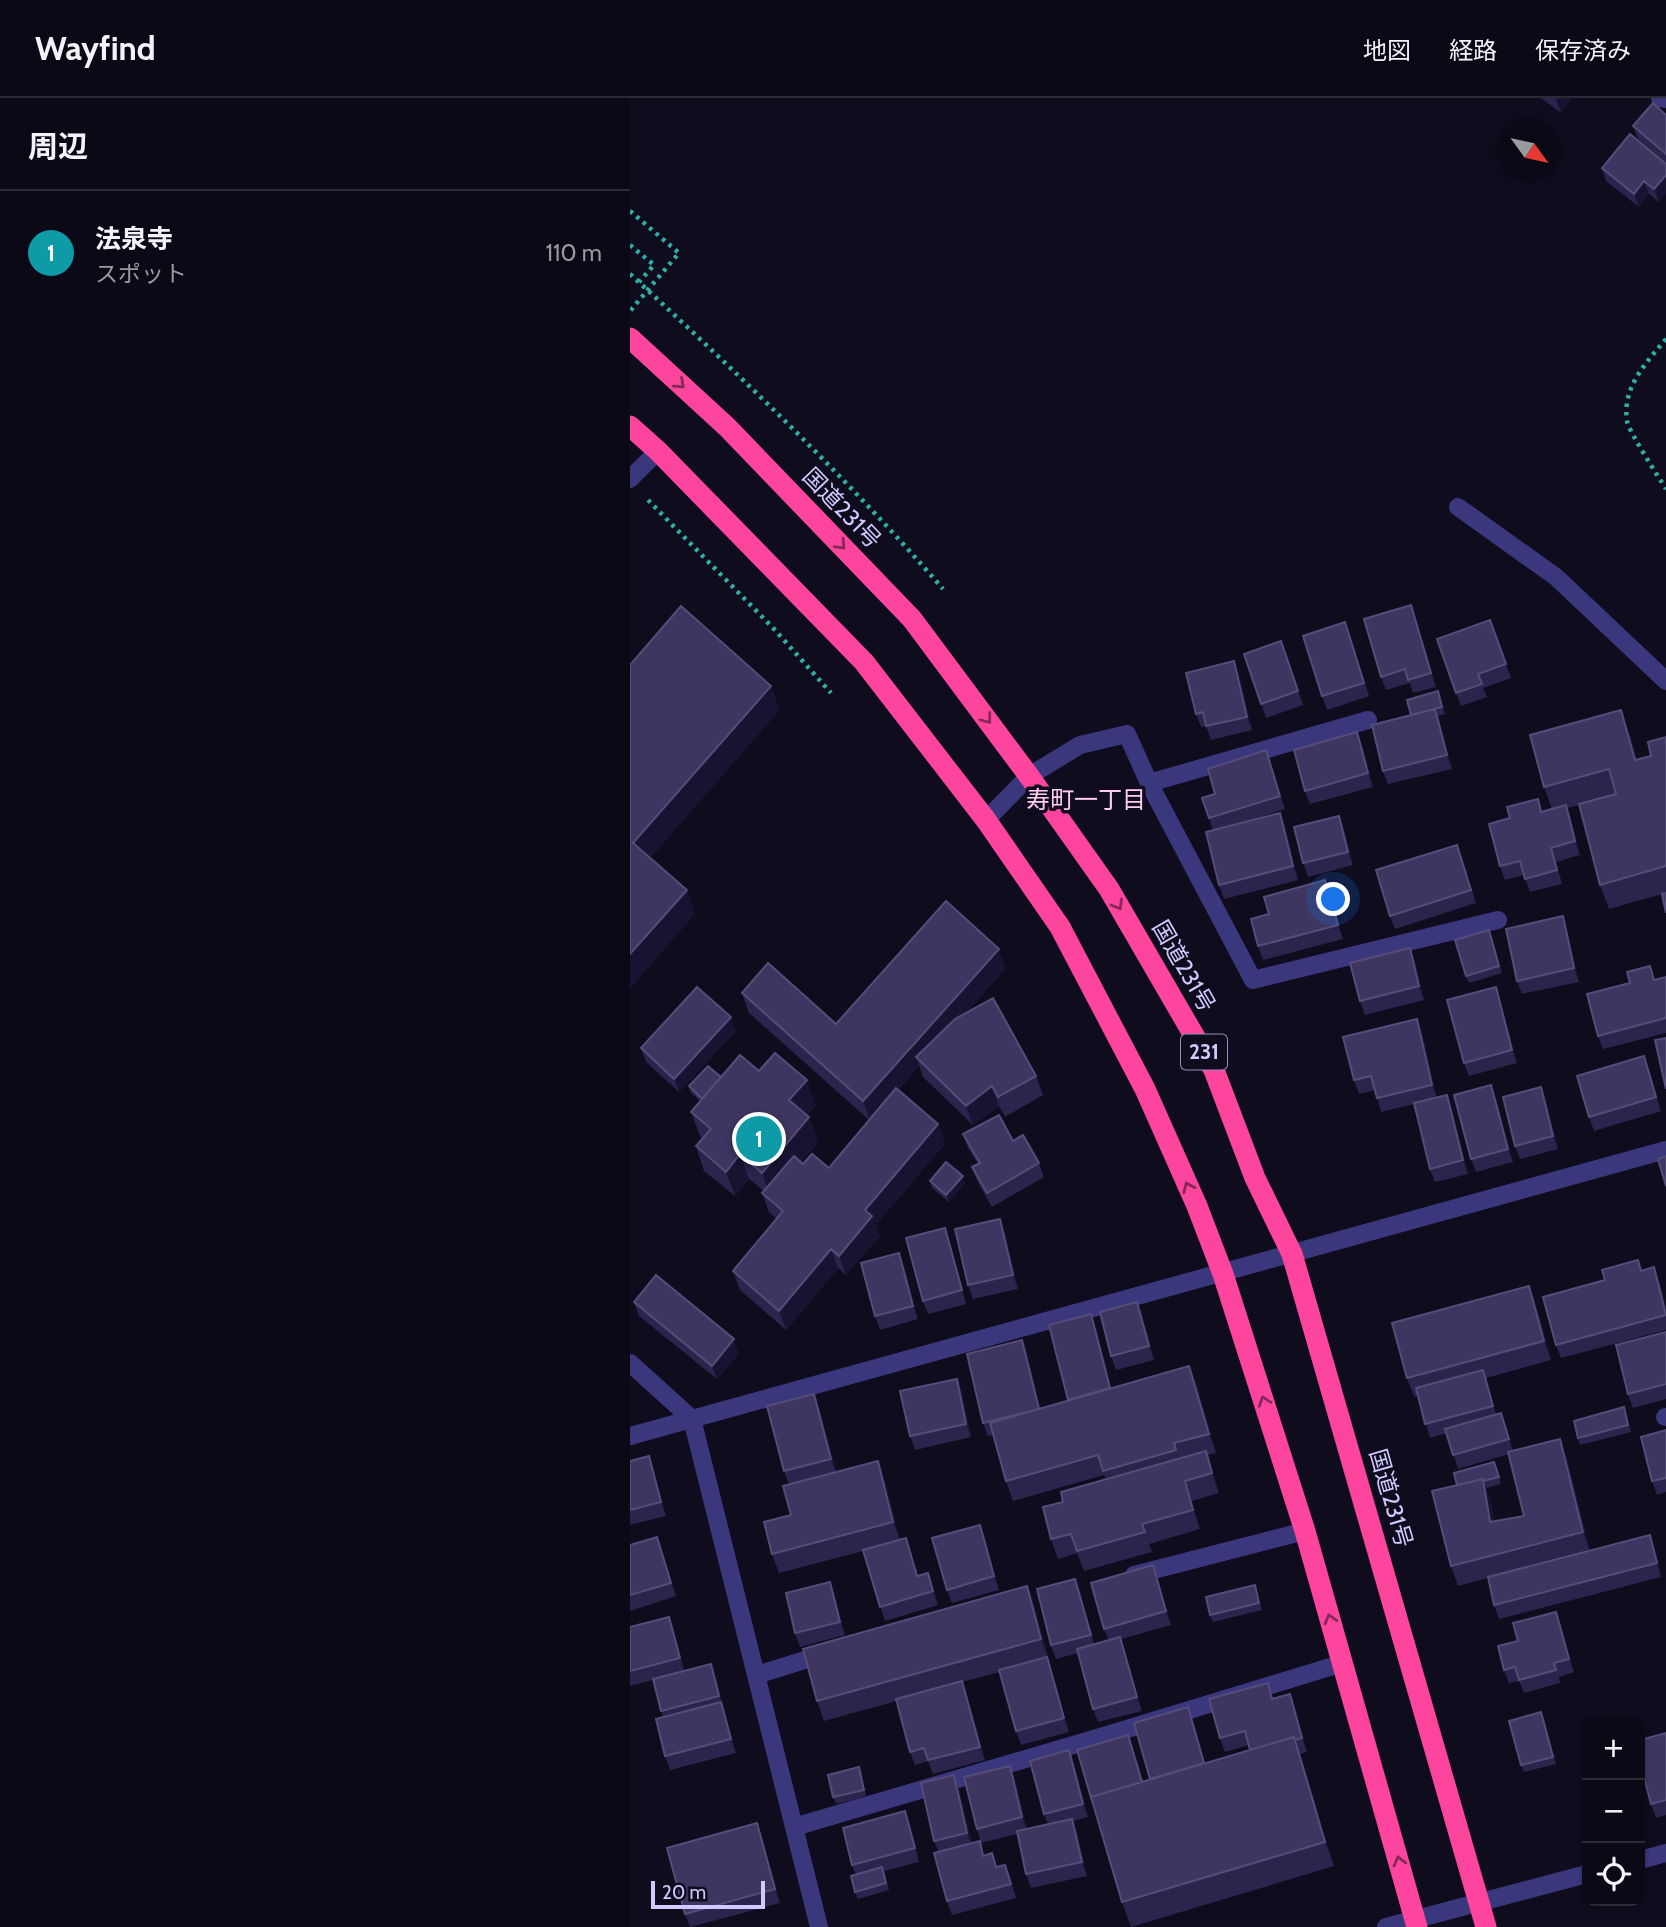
<!DOCTYPE html>
<html lang="ja">
<meta charset="utf-8">
<style>
:root{--surface:#0b0916;--page:#191723;--text:#f1f3f6;--muted:#9a9aa1;--line:#2b2a35;--accent:#2563eb}
body{margin:0;font-family:Cabin,"Noto Sans JP",sans-serif;background:var(--page);color:var(--text)}
.controls{position:absolute;right:21px;bottom:21px;display:grid;overflow:hidden;border-radius:14px;box-shadow:0 2px 5px #0004}
.controls button{width:63px;height:63px;display:grid;place-items:center;padding:0;border:0;border-bottom:2px solid var(--line);background:var(--surface);color:var(--text);font:35px sans-serif}
.compass{position:absolute;left:868px;top:21px;width:63px;height:63px;border-radius:50%;background:var(--surface);box-shadow:0 2px 5px #0004;rotate:123deg}
.scale{position:absolute;left:21px;bottom:18px;width:114px;box-sizing:border-box;padding-left:7px;border:4px solid #d0caff;border-top:0;font-size:19px;line-height:24px;white-space:nowrap;color:#d0caff;-webkit-text-stroke:5px #0f0c1e;paint-order:stroke}
.you{position:absolute;left:704px;top:802px;width:24px;height:24px;margin:-18px;border:5px solid #fff;border-radius:50%;background:#1a73e8;box-shadow:0 0 0 10px #1a73e833}
.badge{display:grid;place-items:center;width:46px;height:46px;border-radius:50%;background:var(--accent);color:#fff;font-size:23px;font-weight:700}
.pin{position:absolute;translate:-50% -50%;border:4px solid #fff;box-shadow:0 2px 7px #0006}
.list{margin:0;padding:0;list-style:none}
h2{display:flex;justify-content:space-between;align-items:center;height:91px;margin:0;padding:0 28px;font-size:30px}
h2 small{font-size:23px;font-weight:400;color:var(--muted)}
.list li{display:grid;grid-template-columns:46px 1fr auto;gap:21px;align-items:center;box-sizing:border-box;height:126px;padding:0 28px;border-top:2px solid var(--line)}
.list b{display:block;font-size:26px;white-space:nowrap}
.list p{margin:0;font-size:23px;white-space:nowrap;color:var(--muted)}
.list em{font-size:23px;font-style:normal;color:var(--muted)}
.icon{flex:none;width:38px;height:38px;fill:none;stroke:currentColor;stroke-width:2;stroke-linecap:round;stroke-linejoin:round}
.map{position:relative;flex:none;width:1036px;height:1829px;overflow:hidden}
header{display:flex;align-items:center;gap:42px;box-sizing:border-box;height:98px;padding:0 35px;background:var(--surface);border-bottom:2px solid var(--line)}
header strong{font-size:33px}
nav{display:flex;gap:38px;margin-inline-start:auto;font-size:24px}
main{display:flex}
aside{flex:1;background:var(--surface)}
.map>svg:first-child{display:block}
</style>
<header>
<strong>Wayfind</strong>
<nav><a>地図</a><a>経路</a><a>保存済み</a></nav>
</header>
<main>
<aside>
<h2>周辺<small></small></h2>
<ul class="list">
<li><span class="badge" style="background:#0f9aa8">1</span><div><b>法泉寺</b><p>スポット</p></div><em>110 m</em></li>
</ul>
</aside>
<div class="map">
<svg width="1036" height="1829" viewBox="0 0 1036 1829">
<rect width="100%" height="100%" fill="#0f0c1e"/>
<g fill="none" stroke-linecap="round" stroke-linejoin="round">
<path stroke="#2dafa7" stroke-width="4.5" stroke-dasharray="3.5 5" stroke-linecap="butt" d="M0 147 24 167 9 184
M0 176C109 276 216 379 313 491
M1036 241C1016 265 992 289 997 323 999 334 1028 378 1036 391
M18 402 145 532 201 595"/>
<path stroke="#3a377d" stroke-width="18" d="M1030 0 1036 1
M0 381 28 353
M828 409 926 479 1036 583
M519 685 623 882 868 822
M356 722 399 678 450 647 497 636 519 685 738 622
M0 1265 62 1321 189 1829
M1035 1319H1036
M0 1338 1036 1052
M504 1477 675 1433
M127 1577 197 1555
M164 1729 484 1635 713 1565
M1010 1762 1036 1755
M756 1829 957 1776"/>
<path stroke="#fe459e" stroke-width="21" d="M0 240 97 329 282 521 399 678 479 791 584 972 625 1080 662 1156 856 1829
M0 328 28 353 234 564 356 722 430 829 515 991 567 1108 593 1176 675 1433 787 1829"/>
<path stroke="#2dafa7" stroke-width="4.5" stroke-dasharray="3.5 5" stroke-linecap="butt" d="M0 113 49 155 0 213"/>
</g>
<path fill="#2c244c" d="M911 0H942L931 15Z
M1036 17V65L1008 41 1003 28Z
M1036 66 1029 104 1019 96 1009 109 976 83 972 70Z
M781 507 806 589 783 595 780 585 756 592 751 579Z
M860 522 881 580 853 590 857 599 831 608 807 541Z
M720 537 739 598 697 612 692 598Z
M651 543 673 607 636 620 614 556Z
M604 563 609 577 622 632 581 642 576 628 571 629 566 616Z
M808 593 815 616 808 618 822 671 758 686 753 673 781 617Z
M1000 637 1007 662 1021 658 1036 639V795L979 811 970 787 949 707 937 710 941 721 950 757 926 764 932 786 900 794 894 777 875 782 870 768 912 714 922 711 914 689Z
M732 648 743 689 680 706 675 693Z
M640 666 655 711 620 722 650 715 655 728 668 782 594 801 589 787 583 732 579 720 585 696Z
M709 718 714 732 723 767 678 779 673 765Z
M827 747 846 805 765 831 760 818Z
M695 782 700 796 713 841 633 862 628 848 639 816Z
M933 818 937 832 949 884 892 896 887 883Z
M859 832 872 875 839 885 836 878Z
M780 850 785 864 794 902 735 917 730 903Z
M376 870 336 915 406 978 413 997 375 1019 369 1008 343 1027 293 979 289 967 268 992 315 1045 246 1127 250 1138 216 1177 208 1170 156 1232 110 1192 103 1173 147 1121 139 1114 132 1095 134 1093 119 1081 105 1098 74 1073 66 1048 72 1041 70 1038 61 1014 70 1003 61 995 59 988 91 979 129 973 186 1007 177 1017 179 1019 188 1044 171 1064 173 1066 199 1070 239 1022 119 915 112 895 206 926Z
M1036 879V935L973 951 968 938 1025 882Z
M866 889 870 903 887 965 839 978 834 965Z
M787 921 792 935 807 1000 822 1011 838 1076 805 1084 800 1071 784 1006 751 1014 745 992 729 996 724 982Z
M106 933 49 994 16 964 11 950Z
M1014 958 1031 1013 964 1033 959 1019Z
M861 987 866 1001 883 1064 846 1074 841 1061Z
M911 989 916 1002 928 1051 890 1061 885 1048Z
M333 1036 383 1043 409 1065 414 1079 362 1109 347 1083 342 1069 348 1066 338 1050Z
M300 1083 335 1085 319 1104 302 1090Z
M370 1121 375 1135 388 1191 343 1201 338 1187Z
M320 1144 336 1206 298 1216 293 1203Z
M274 1168 288 1221 250 1232 245 1218Z
M1011 1173 1029 1183 1036 1209V1232L931 1260 926 1247 975 1182Z
M899 1188 906 1207 921 1262 856 1280 866 1316 876 1328 883 1353 937 1360 960 1453 1025 1451 1031 1479 869 1521 864 1507 858 1480 828 1488 821 1468 827 1387 867 1371 871 1386 856 1390 860 1400 864 1423 894 1418 879 1356 828 1371 817 1335 800 1340 788 1298 784 1299 777 1280Z
M4 1204 109 1255 87 1281 9 1218Z
M507 1204 512 1217 524 1262 486 1272 481 1258Z
M466 1230 481 1290 567 1287 586 1355 577 1357 589 1395 562 1403 570 1431 519 1446 522 1454 454 1473 447 1455 428 1461 421 1441 433 1404 476 1382 474 1377 383 1403 376 1383 363 1337 358 1338 353 1325 397 1256 410 1310 438 1302Z
M1036 1234V1301L1003 1310 998 1296Z
M327 1281 332 1294 341 1339 285 1352 280 1338Z
M184 1296 189 1310 206 1374 255 1383 270 1442 276 1440 288 1478 303 1489 308 1507 255 1523 233 1453 149 1475 142 1456 161 1417 159 1387 154 1373Z
M996 1316 1001 1334 950 1347 948 1340Z
M1036 1332V1394L1027 1397 1022 1383Z
M0 1363 24 1372 36 1418 0 1427Z
M350 1427 355 1440 369 1492 322 1505 317 1492Z
M27 1439 46 1498 0 1513V1447Z
M523 1467 541 1527 491 1541 512 1613 468 1624 463 1611 448 1555 426 1561 421 1547 445 1481 450 1494 464 1546 479 1542 474 1531Z
M200 1484 205 1498 215 1537 170 1549 165 1535Z
M397 1488 404 1508 439 1634 391 1647 386 1633 370 1574 332 1584 337 1597 355 1662 303 1676 298 1663 285 1667 280 1654 267 1603 194 1623 187 1603Z
M627 1494 632 1512 583 1524 580 1517Z
M926 1514 931 1527 944 1574 929 1579 930 1585 894 1595 889 1583 879 1585 874 1572 888 1543Z
M39 1519 44 1532 54 1573 86 1579 94 1611 106 1655 40 1672 35 1658 33 1619 23 1582 0 1588V1529Z
M660 1596 665 1610 677 1654 670 1656 704 1768 501 1829 492 1804 462 1703 498 1637 513 1683 520 1681 563 1623 575 1665 620 1652 619 1647 595 1654 590 1640 643 1601Z
M914 1621 926 1666 894 1674 891 1667Z
M1036 1635V1717L1026 1720 1021 1706Z
M444 1666 458 1719 443 1723 447 1734 457 1778 401 1790 396 1776 387 1736 351 1745 347 1731 380 1668 385 1682 397 1731 418 1726 414 1716Z
M231 1676 236 1699 206 1706 203 1699Z
M324 1677 329 1691 342 1746 380 1780 386 1800 322 1817 317 1803 309 1754 304 1743Z
M280 1727 289 1764 254 1773 259 1792 228 1801 225 1794 226 1777 222 1767Z
M132 1739 150 1805 60 1829 55 1816Z"/>
<path fill="#191332" d="M927 0H942L931 15 926 1Z
M1036 77V96L1029 104 1024 91Z
M1014 83 1019 96 1009 109 1004 96Z
M781 507 786 521 806 589 801 575Z
M604 563 609 577 622 632 617 619Z
M141 588 150 612 12 770 3 745Z
M805 611 810 624 822 671 817 657Z
M991 612 1000 637 1014 687 1005 662Z
M727 634 732 648 743 689 738 675Z
M936 707 941 721 950 757 945 743Z
M650 715 655 728 668 782 663 768Z
M709 718 714 732 723 767 718 754Z
M695 782 700 796 713 841 708 827Z
M57 792 65 816 0 891V856Z
M933 818 937 832 949 884 944 870Z
M780 850 785 864 794 902 789 888Z
M369 851 376 870 292 965 286 959 289 967 240 1023 233 1003Z
M866 889 870 903 887 965 882 952Z
M101 919 106 933 49 994 44 981Z
M787 921 792 935 807 1001 802 987Z
M1014 958 1019 971 1031 1013 1026 999Z
M177 982 186 1007 168 1027 159 1002Z
M861 987 866 1001 883 1064 878 1051Z
M362 988 369 1008 343 1027 336 1008Z
M911 989 916 1002 928 1051 923 1038Z
M817 997 822 1011 838 1076 833 1062Z
M179 1019 188 1044 141 1099 132 1075Z
M308 1026 315 1045 246 1127 250 1138 216 1177 209 1158 235 1112Z
M110 1056 119 1081 105 1098 96 1074Z
M333 1078 335 1085 319 1104 316 1097Z
M370 1121 375 1135 388 1191 383 1177Z
M315 1130 320 1144 336 1206 332 1192Z
M201 1151 208 1170 156 1232 149 1213Z
M269 1155 274 1168 288 1221 283 1208Z
M1024 1169 1036 1209V1214Z
M899 1188 906 1207 921 1262 914 1243Z
M507 1204 512 1217 524 1262 519 1248Z
M461 1216 466 1230 485 1306 480 1292Z
M104 1241 109 1255 87 1281 82 1268Z
M392 1242 397 1256 414 1324 409 1311Z
M559 1268 567 1287 586 1355 579 1336Z
M853 1272 858 1286 868 1322 863 1308Z
M327 1281 332 1294 341 1339 336 1326Z
M184 1296 189 1310 206 1375 201 1361Z
M871 1315 876 1328 884 1355 879 1341Z
M930 1341 937 1360 960 1453 953 1434Z
M576 1353 583 1373 589 1395 582 1375Z
M19 1358 24 1372 36 1418 31 1404Z
M248 1363 255 1383 270 1443 263 1424Z
M853 1381 860 1400 867 1443 860 1424Z
M555 1383 562 1403 570 1431 563 1412Z
M350 1427 355 1440 369 1492 364 1478Z
M1020 1437 1025 1451 1031 1479 1027 1465Z
M27 1439 32 1453 46 1498 41 1485Z
M523 1467 528 1481 541 1527 536 1513Z
M298 1475 303 1489 308 1507 303 1493Z
M445 1481 450 1494 466 1551 461 1537Z
M200 1484 205 1498 215 1537 210 1524Z
M397 1488 404 1508 418 1560 411 1541Z
M926 1514 931 1527 944 1574 939 1561Z
M39 1519 44 1532 55 1574 50 1560Z
M490 1539 495 1553 512 1613 507 1599Z
M417 1559 422 1572 439 1634 434 1620Z
M81 1566 86 1579 94 1611 89 1598Z
M332 1583 337 1597 355 1662 350 1649Z
M660 1596 665 1610 677 1654 672 1640Z
M91 1604 96 1618 106 1655 101 1641Z
M558 1609 563 1623 580 1683 575 1669Z
M664 1639 673 1663 704 1768 695 1744Z
M439 1652 444 1666 458 1719 453 1706Z
M380 1668 385 1682 397 1733 392 1719Z
M324 1677 329 1691 342 1748 337 1735Z
M275 1713 280 1727 289 1764 285 1750Z
M442 1721 447 1734 457 1778 452 1764Z
M127 1725 132 1739 150 1805 145 1791Z"/>
<path fill="#3e3660" stroke="#554d79" stroke-width="2" d="M1023 5 1036 17V56L1003 28Z
M1000 36 1036 66V77L1024 91 1014 83 1004 96 972 70Z
M781 507 801 575 778 582 775 571 751 579 734 521Z
M51 508 141 588 3 745 57 792 0 856V567Z
M860 522 876 566 848 576 852 586 826 595 807 541Z
M715 524 734 585 692 598 673 538Z
M651 543 668 593 631 606 614 556Z
M604 563 617 619 576 628 573 614 566 616 556 575Z
M808 593 812 609 781 617 777 602Z
M805 611 817 657 753 673 742 627Z
M991 612 1005 662 1021 658 1018 644 1036 639V768L970 787 949 706 986 696 979 671 914 689 900 637Z
M727 634 738 675 675 693 664 652Z
M636 652 650 698 579 720 572 700 585 696 578 671Z
M908 701 911 714 936 707 945 743 921 750 927 772 895 781 890 763 870 768 859 726 880 720 877 709Z
M650 715 663 768 589 787 576 734Z
M709 718 718 754 673 765 664 729Z
M827 747 841 792 760 818 746 772Z
M695 782 708 827 628 848 621 821 639 816 634 799Z
M1036 795V815L1032 796Z
M316 803 369 851 233 1003 112 895 138 865 206 926Z
M933 818 944 870 887 883 876 831Z
M859 832 869 868 836 878 825 842Z
M780 850 789 888 730 903 720 865Z
M1020 868 1024 882 1036 879V920L968 938 957 896 1000 885 997 874Z
M67 889 101 919 44 981 11 950Z
M866 889 882 952 834 965 817 902Z
M363 900 406 978 368 999 362 988 336 1008 286 959 325 921Z
M787 921 802 987 747 1000 741 978 724 982 713 939Z
M1036 940V991L1025 942Z
M145 955 177 982 159 1002 179 1019 132 1075 110 1056 96 1074 66 1048 81 1031 61 1014 110 957 129 973Z
M1014 958 1026 999 959 1019 947 978Z
M78 968 91 979 72 1001 59 988Z
M861 987 878 1051 841 1061 824 997Z
M911 989 923 1038 885 1048 873 999Z
M266 990 308 1026 235 1112 242 1118 209 1158 201 1151 149 1213 103 1173 153 1113 132 1095 164 1058 173 1066 182 1056 199 1070Z
M817 997 833 1062 800 1071 784 1005Z
M369 1017 383 1043 393 1037 409 1065 357 1095 342 1069 350 1065 333 1036Z
M1036 1058V1088L1028 1061Z
M316 1064 333 1078 316 1097 300 1083Z
M370 1121 383 1177 338 1187 325 1131Z
M315 1130 332 1192 293 1203 276 1140Z
M269 1155 283 1208 245 1218 231 1165Z
M1008 1162 1011 1173 1024 1169 1036 1217 926 1247 913 1199 975 1182 972 1172Z
M26 1177 104 1241 82 1268 4 1204Z
M899 1188 914 1243 777 1280 762 1225Z
M507 1204 519 1248 481 1258 470 1214Z
M461 1216 480 1290 438 1302 419 1227Z
M1036 1234V1286L998 1296 986 1247Z
M392 1242 409 1311 353 1325 337 1256Z
M559 1268 579 1336 544 1345 546 1352 473 1373 468 1357 376 1383 360 1325Z
M853 1272 863 1308 795 1326 786 1290Z
M327 1281 336 1326 280 1338 270 1293Z
M184 1296 201 1361 154 1373 137 1308Z
M994 1309 998 1327 948 1340 944 1323Z
M871 1315 879 1341 823 1357 815 1331Z
M1036 1332V1380L1022 1383 1011 1339Z
M930 1341 953 1434 821 1468 802 1393 853 1381 860 1424 894 1418 878 1354Z
M576 1353 582 1375 555 1383 563 1412 512 1426 515 1434 447 1453 441 1436 421 1441 413 1409 433 1404 431 1394Z
M19 1358 31 1404 0 1412V1363Z
M248 1363 263 1424 142 1456 134 1424 161 1417 153 1388Z
M864 1364 869 1379 853 1383V1381L827 1387 824 1375Z
M350 1427 364 1478 317 1492 302 1440Z
M1020 1437 1027 1465 864 1507 858 1479Z
M27 1439 41 1485 0 1497V1447Z
M276 1440 287 1478 298 1475 303 1493 250 1509 233 1452Z
M523 1467 536 1513 474 1531 461 1485Z
M445 1481 461 1537 421 1547 407 1491Z
M200 1484 210 1524 165 1535 156 1495Z
M625 1487 629 1505 580 1517 576 1499Z
M397 1488 411 1541 187 1603 173 1551Z
M926 1514 939 1561 924 1565 926 1572 889 1582 885 1569 874 1572 868 1548 888 1543 883 1525Z
M39 1519 50 1560 0 1573V1529Z
M490 1539 507 1599 463 1611 447 1551Z
M417 1559 434 1620 386 1633 369 1572Z
M81 1566 89 1598 31 1613 23 1581Z
M332 1583 350 1649 298 1662 294 1650 280 1654 266 1601Z
M638 1585 642 1601 660 1596 672 1640 665 1642 664 1639 620 1652 615 1633 590 1640 579 1601Z
M91 1604 101 1641 35 1658 26 1621Z
M558 1609 574 1665 520 1681 504 1625Z
M911 1614 923 1659 891 1667 879 1623Z
M1036 1635V1702L1021 1706 1010 1664V1642Z
M498 1637 512 1684 461 1699 462 1703 447 1652Z
M664 1639 695 1744 492 1804 461 1699Z
M439 1652 453 1706 414 1716 400 1663Z
M380 1668 392 1719 347 1731 334 1679Z
M229 1669 234 1692 203 1699 198 1677Z
M324 1677 337 1735 304 1743 291 1685Z
M275 1713 285 1750 222 1767 213 1730Z
M442 1721 452 1764 396 1776 387 1733Z
M127 1725 145 1791 55 1816 37 1750Z
M350 1743 353 1758 362 1755 366 1769 375 1767 381 1786 317 1803 304 1755Z
M252 1769 256 1785 225 1794 221 1778Z"/>
<defs><path id="oneway-chevron" d="M-2-3.5L2.5 0L-2 3.5" fill="none" stroke-width="1.6" stroke-linecap="round" stroke-linejoin="round" transform="scale(1.75)"/></defs>
<g stroke="#86285e">
<use href="#oneway-chevron" transform="translate(50 286) rotate(42)"/>
<use href="#oneway-chevron" transform="translate(211 447) rotate(46)"/>
<use href="#oneway-chevron" transform="translate(357 621) rotate(53)"/>
<use href="#oneway-chevron" transform="translate(488 807) rotate(60)"/>
<use href="#oneway-chevron" transform="translate(558 1089) rotate(-114)"/>
<use href="#oneway-chevron" transform="translate(634 1303) rotate(-108)"/>
<use href="#oneway-chevron" transform="translate(700 1521) rotate(-106)"/>
<use href="#oneway-chevron" transform="translate(769 1763) rotate(-105)"/>
</g>
<g text-anchor="middle" stroke-width="7" stroke-linejoin="round" paint-order="stroke">
<rect fill="#0f0c1e" stroke="#9691bc" stroke-width="2" x="551" y="936.5" width="46" height="35" rx="5"/>
<g font-size="21" font-weight="bold" fill="#d0caff">
<text x="574" y="961">231</text>
</g>
<g font-size="23" fill="#d0caff" stroke="#0f0c1e">
<text transform="translate(212 410) rotate(46)" y="8">国道231号</text>
<text transform="translate(554 868) rotate(60)" y="8">国道231号</text>
<text transform="translate(761 1400) rotate(74)" y="8">国道231号</text>
</g>
<g font-size="24" fill="#ffccec" stroke="#0f0c1e">
<text x="456" y="710">寿町一丁目</text>
</g>
</g>
</svg>
<div class="controls">
<button>+</button>
<button>−</button>
<button><svg class="icon" aria-label="locate" viewBox="0 0 24 24"><circle cx="12" cy="12" r="6"/><path d="M12 2v4M12 18v4M2 12h4M18 12h4"/></svg></button>
</div>
<svg class="compass" viewBox="-18 -18 36 36"><path d="M0-13l5 13h-10z" fill="#e53935"/><path d="M0 13l5-13h-10z" fill="#9a9aa1"/></svg>
<div class="scale">20 m</div>
<div class="you"></div>
<div class="pin badge" style="left:129px;top:1041px;background:#0f9aa8">1</div>
</div>
</main>
